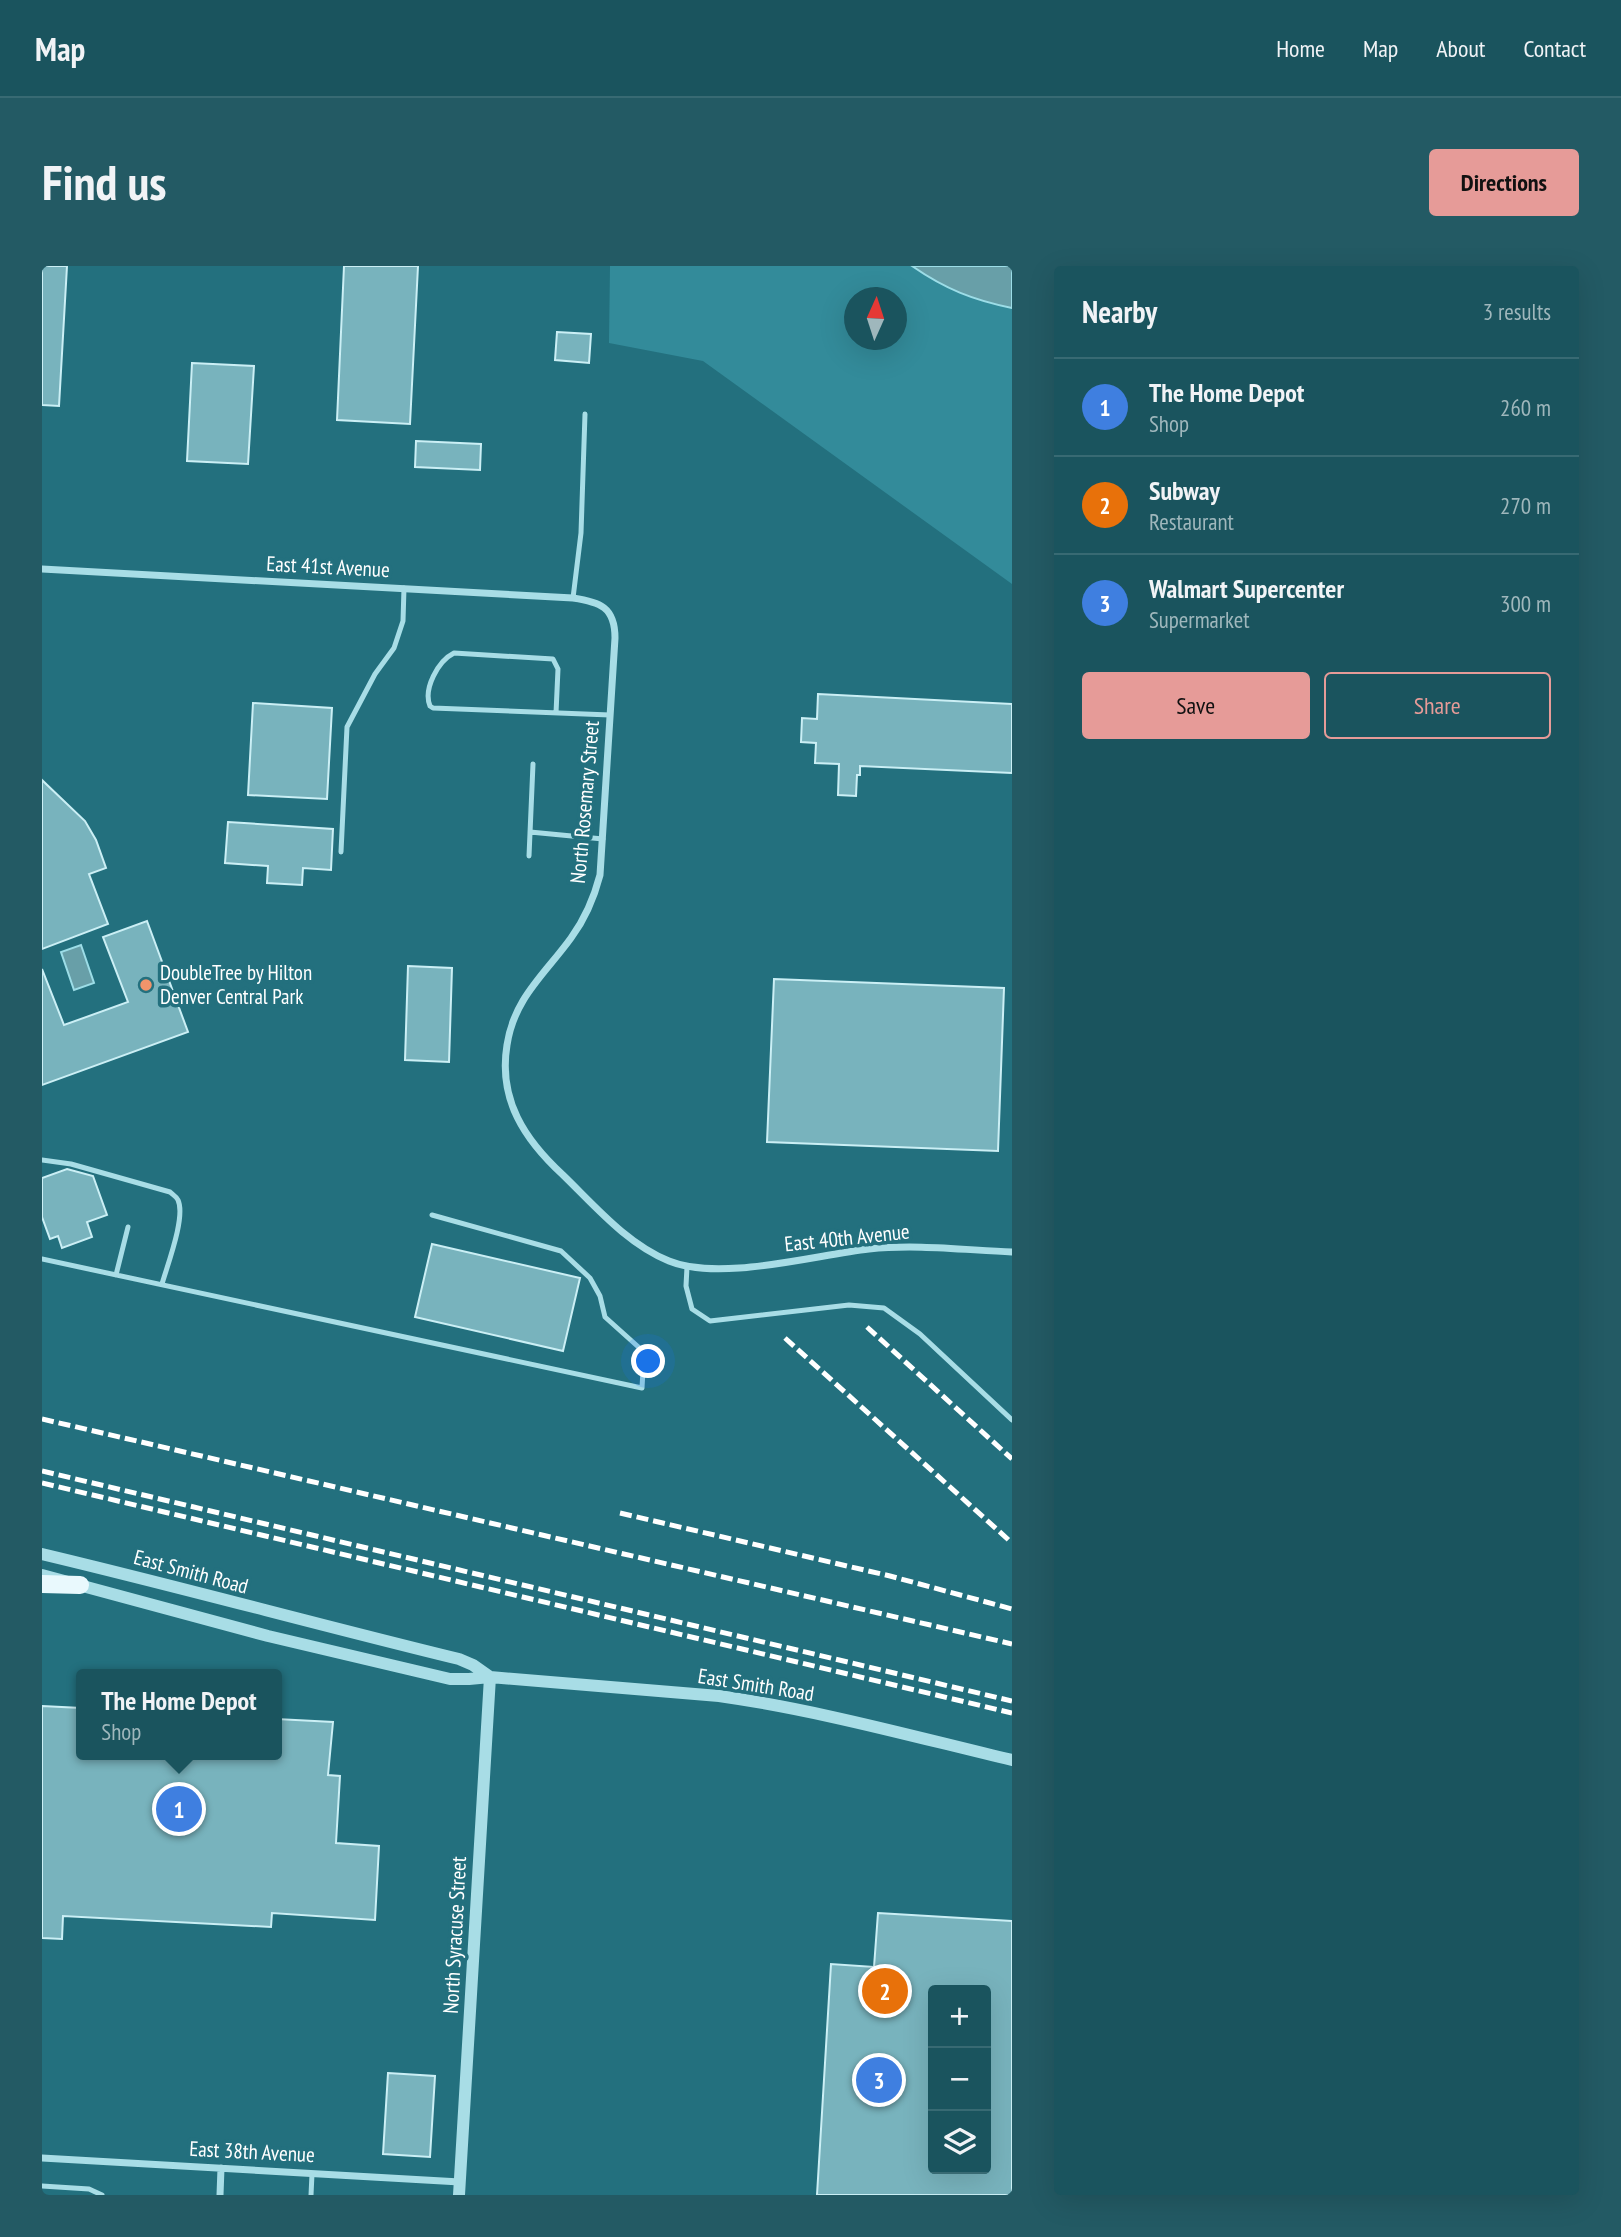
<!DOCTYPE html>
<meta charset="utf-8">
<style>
:root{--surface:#1a545e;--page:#235a64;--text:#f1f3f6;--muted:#9fb7bc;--line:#386a73;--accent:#e69b98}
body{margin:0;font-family:"PT Sans Narrow",sans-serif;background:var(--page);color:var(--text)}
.controls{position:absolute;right:21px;bottom:21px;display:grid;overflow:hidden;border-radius:7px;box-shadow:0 7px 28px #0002}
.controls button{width:63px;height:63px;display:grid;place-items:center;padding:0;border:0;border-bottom:2px solid var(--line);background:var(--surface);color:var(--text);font:35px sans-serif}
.compass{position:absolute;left:802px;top:21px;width:63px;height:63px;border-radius:50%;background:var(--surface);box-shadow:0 7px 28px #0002;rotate:3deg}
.you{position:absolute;left:607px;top:1096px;width:24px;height:24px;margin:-18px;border:5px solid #fff;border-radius:50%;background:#1a73e8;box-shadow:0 0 0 10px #1a73e833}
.badge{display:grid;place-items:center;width:46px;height:46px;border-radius:50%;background:var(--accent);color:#fff;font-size:23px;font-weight:700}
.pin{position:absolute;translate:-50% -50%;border:4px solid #fff;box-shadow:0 2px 7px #0006}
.popup{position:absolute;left:34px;top:1403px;width:206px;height:91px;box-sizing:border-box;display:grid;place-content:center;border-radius:7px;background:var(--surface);filter:drop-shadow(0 2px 5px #0005);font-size:23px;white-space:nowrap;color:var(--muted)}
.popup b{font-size:26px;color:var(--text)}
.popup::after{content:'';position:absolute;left:50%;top:100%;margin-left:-14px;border:14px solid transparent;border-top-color:var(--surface)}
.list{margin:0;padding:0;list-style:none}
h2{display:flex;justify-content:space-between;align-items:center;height:91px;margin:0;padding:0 28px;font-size:30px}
h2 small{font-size:23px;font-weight:400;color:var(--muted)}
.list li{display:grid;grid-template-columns:46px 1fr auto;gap:21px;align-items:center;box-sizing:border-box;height:98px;padding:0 28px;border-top:2px solid var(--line)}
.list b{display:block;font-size:26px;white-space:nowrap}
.list p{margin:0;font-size:23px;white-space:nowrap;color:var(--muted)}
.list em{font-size:23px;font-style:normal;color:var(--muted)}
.actions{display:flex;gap:14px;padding:21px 28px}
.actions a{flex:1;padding:16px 0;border:2px solid var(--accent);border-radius:7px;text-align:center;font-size:24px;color:var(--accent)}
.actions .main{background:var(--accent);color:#111}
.icon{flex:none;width:38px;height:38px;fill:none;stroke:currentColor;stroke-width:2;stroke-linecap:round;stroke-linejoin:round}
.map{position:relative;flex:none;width:970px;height:1929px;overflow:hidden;border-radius:7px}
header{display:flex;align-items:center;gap:42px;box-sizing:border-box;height:98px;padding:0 35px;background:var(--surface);border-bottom:2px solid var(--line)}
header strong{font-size:33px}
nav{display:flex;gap:38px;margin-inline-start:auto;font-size:24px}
.intro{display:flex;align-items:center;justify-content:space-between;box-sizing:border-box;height:168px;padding:0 42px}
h1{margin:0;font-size:49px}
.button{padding:18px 32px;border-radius:7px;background:var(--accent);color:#111;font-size:24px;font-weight:700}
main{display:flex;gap:42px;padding:0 42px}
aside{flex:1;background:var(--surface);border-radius:7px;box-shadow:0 7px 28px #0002}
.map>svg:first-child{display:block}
</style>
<header>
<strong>Map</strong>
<nav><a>Home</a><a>Map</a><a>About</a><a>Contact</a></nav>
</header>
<div class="intro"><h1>Find us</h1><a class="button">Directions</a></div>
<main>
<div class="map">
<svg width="970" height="1929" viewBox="0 0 970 1929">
<rect width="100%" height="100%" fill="#23707e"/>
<path fill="#338b9a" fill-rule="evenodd" d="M568 0H870C903 23 931 34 970 42V318L661 95 567 77ZM813 32H855V74H813Z"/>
<path fill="#689fa8" stroke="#9cdde7" stroke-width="2" d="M870 0H970V42C931 34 903 23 870 0Z
M39 679 52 717 32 724 19 686Z"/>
<path fill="#78b3bd" stroke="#cbeff5" stroke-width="2" fill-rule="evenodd" d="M0 0H25L17 140 0 139Z
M302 0H376L368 158 295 154Z
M515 66 549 68 547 97 513 94Z
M150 97 212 100 206 198 145 195Z
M374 175 439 178 438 204 373 201Z
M776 428 970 438V507L818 500V509H815L814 530 796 529 797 498 773 497 774 477 759 476 760 452 775 453Z
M211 437 290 442 285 533 206 529Z
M0 514 43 555 54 574 64 602 47 608 66 658 0 683Z
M186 556 291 563 289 604 261 602 260 619 225 617 226 600 183 597Z
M105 655 146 766 0 819V703L22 759 86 736 61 671Z
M366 700 410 702 407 796 363 794Z
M732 713 962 722 956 885 725 876Z
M25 903 51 910 65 949 45 956 50 971 20 982 16 970 8 973 0 951V912Z
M390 978 538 1012 521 1085 373 1051Z
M0 1440 39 1442V1489H235V1453L291 1456 286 1509 298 1510 294 1577 337 1580 333 1654 230 1647 229 1661 21 1650 20 1673 0 1672Z
M836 1647 970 1655V1929H775L789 1698 832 1701ZM891 1724H944V1903H891Z
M346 1807 393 1810 388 1891 341 1888Z"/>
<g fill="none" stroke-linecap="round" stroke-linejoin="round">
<path stroke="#a8dde6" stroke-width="5" d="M531 332 539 267 543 148
M514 447 516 403 511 393 412 387C396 395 381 423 388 440L391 442 568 449
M488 566 561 573
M299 586 305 461 333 408 352 382 361 355 362 322
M487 590 491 498
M0 894 29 898 128 926C131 929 134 930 136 934 144 951 125 1000 120 1018
M0 993 600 1122 602 1086 563 1051 558 1030 548 1012 519 985 390 949
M645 1001 644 1020 650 1043 668 1055 807 1039 842 1042 878 1068 970 1154
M74 1009 86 961
M0 1920 47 1923 60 1929
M269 1929 270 1908"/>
<path stroke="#a8dde6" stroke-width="7" d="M0 303 531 332C558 336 573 341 573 372L558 609C552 632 543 653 529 672 503 708 472 732 465 779 456 834 483 874 521 909 553 940 585 978 627 995 678 1016 772 989 827 983 874 978 923 984 970 986
M0 1892 418 1916
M178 1929 179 1902"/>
<path stroke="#a8dde6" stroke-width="12" d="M0 1288C139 1321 277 1359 417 1393L431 1399 448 1411
M0 1309 226 1370 408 1413H427L448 1411 677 1430C776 1444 873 1471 970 1494
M417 1929 448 1411"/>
<path stroke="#e9f9fd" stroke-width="18" d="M0 1318 38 1319"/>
<path stroke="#fff" stroke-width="5" stroke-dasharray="12 5" stroke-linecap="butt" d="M825 1061 970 1193
M743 1072 970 1277
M0 1153 970 1378
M0 1205 970 1435
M0 1217 970 1447
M578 1247 848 1310 970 1343"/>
</g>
<circle fill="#f1946b" stroke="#23707e" stroke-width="2.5" cx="104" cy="719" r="7"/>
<g text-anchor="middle" stroke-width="7" stroke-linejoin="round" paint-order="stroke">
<g font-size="21" fill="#fff" stroke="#23707e">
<text transform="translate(286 301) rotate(3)" y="7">East 41st Avenue</text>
<text transform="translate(543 536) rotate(-85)" y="7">North Rosemary Street</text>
<text transform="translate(805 972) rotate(-6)" y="7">East 40th Avenue</text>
<text transform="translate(149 1306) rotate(15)" y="7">East Smith Road</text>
<text transform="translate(714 1419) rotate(9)" y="7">East Smith Road</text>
<text transform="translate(413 1669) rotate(-87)" y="7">North Syracuse Street</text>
<text transform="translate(210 1886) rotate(3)" y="7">East 38th Avenue</text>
</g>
<g font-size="21" fill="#fff" stroke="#23707e" text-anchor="start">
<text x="118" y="714">DoubleTree by Hilton<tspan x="118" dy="24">Denver Central Park</tspan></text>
</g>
</g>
</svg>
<div class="controls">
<button>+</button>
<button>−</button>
<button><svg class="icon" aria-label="layers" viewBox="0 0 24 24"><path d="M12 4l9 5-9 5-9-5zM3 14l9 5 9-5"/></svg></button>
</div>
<svg class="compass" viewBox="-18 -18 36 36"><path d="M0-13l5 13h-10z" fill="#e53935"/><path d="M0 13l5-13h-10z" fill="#9fb7bc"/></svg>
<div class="you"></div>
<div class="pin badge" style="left:137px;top:1543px;background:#3f7fe0">1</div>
<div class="popup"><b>The Home Depot</b>Shop</div>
<div class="pin badge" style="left:843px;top:1725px;background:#e8710a">2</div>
<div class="pin badge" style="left:837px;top:1814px;background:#3f7fe0">3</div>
</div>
<aside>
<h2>Nearby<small>3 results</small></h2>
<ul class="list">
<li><span class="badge" style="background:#3f7fe0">1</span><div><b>The Home Depot</b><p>Shop</p></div><em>260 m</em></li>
<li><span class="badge" style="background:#e8710a">2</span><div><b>Subway</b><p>Restaurant</p></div><em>270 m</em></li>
<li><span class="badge" style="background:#3f7fe0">3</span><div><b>Walmart Supercenter</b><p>Supermarket</p></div><em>300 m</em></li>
</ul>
<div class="actions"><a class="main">Save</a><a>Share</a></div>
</aside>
</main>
